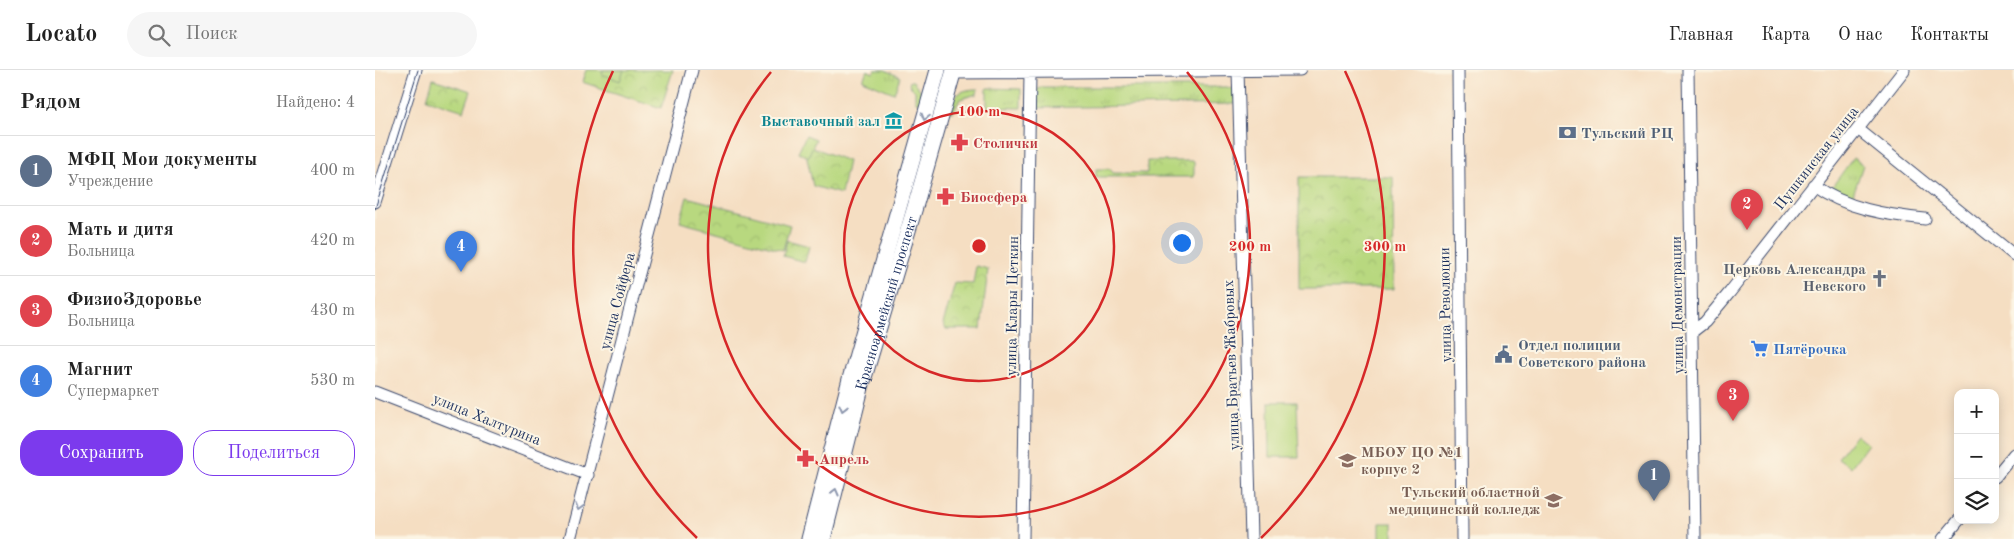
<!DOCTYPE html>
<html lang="ru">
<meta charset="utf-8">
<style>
:root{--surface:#fff;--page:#f6f6f6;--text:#222;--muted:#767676;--line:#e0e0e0;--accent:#7c3aed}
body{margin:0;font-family:"Old Standard TT",serif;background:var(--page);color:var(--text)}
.controls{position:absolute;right:15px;bottom:15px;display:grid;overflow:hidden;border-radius:10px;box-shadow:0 2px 12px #0003}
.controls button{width:45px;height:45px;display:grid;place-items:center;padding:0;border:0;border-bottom:1px solid var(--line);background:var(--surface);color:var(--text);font:25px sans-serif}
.you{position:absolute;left:806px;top:172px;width:18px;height:18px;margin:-12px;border:4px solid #fff;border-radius:50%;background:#1a73e8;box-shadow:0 0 0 8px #1a73e833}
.badge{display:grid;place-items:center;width:32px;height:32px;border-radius:50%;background:var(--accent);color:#fff;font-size:16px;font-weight:700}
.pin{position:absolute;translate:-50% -41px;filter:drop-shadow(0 1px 2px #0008)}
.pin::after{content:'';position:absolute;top:26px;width:18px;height:15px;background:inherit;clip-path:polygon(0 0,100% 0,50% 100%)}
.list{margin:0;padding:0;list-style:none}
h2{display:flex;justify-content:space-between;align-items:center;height:65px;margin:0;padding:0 20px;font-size:21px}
h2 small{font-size:16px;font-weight:400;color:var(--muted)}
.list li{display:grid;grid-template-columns:32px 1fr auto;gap:15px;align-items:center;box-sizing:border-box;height:70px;padding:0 20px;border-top:1px solid var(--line)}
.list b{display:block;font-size:19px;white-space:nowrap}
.list p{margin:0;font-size:16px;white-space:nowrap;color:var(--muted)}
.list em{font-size:16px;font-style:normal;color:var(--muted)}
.actions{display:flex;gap:10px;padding:15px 20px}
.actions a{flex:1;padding:11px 0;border:1px solid var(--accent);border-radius:20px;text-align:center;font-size:18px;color:var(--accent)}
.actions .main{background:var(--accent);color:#fff}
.icon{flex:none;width:28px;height:28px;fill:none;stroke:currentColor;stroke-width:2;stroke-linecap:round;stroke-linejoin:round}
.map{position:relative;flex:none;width:1639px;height:469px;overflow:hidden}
header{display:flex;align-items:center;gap:30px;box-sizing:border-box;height:70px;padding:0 25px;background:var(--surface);border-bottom:1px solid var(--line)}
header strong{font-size:24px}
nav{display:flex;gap:28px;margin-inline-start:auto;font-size:18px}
.search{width:350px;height:45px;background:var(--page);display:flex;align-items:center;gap:12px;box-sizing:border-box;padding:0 18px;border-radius:28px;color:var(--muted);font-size:19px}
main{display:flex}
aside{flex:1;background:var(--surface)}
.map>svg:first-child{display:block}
</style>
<header>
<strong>Locato</strong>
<div class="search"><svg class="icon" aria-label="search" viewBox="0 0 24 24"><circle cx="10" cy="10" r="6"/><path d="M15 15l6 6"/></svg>Поиск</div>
<nav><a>Главная</a><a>Карта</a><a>О нас</a><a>Контакты</a></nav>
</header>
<main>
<aside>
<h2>Рядом<small>Найдено: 4</small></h2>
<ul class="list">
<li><span class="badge" style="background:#5c6f8a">1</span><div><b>МФЦ Мои документы</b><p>Учреждение</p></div><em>400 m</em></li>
<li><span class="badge" style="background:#e0444e">2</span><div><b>Мать и дитя</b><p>Больница</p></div><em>420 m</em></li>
<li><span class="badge" style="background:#e0444e">3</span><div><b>ФизиоЗдоровье</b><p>Больница</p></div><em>430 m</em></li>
<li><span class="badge" style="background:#3f7fe0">4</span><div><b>Магнит</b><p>Супермаркет</p></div><em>530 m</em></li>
</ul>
<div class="actions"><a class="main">Сохранить</a><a>Поделиться</a></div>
</aside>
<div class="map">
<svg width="1639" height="469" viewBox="0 0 1639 469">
<defs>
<pattern id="grass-tufts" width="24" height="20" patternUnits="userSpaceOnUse" patternTransform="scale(1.25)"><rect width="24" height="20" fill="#b8d87f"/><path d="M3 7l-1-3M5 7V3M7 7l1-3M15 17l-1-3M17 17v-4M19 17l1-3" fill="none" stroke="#9eba70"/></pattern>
<pattern id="park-crowns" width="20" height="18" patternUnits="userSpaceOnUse" patternTransform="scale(1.25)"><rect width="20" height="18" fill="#b8d87f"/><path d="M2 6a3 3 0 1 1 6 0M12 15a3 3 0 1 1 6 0" fill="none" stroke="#9eba70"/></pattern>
</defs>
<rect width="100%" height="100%" fill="#fcf5e5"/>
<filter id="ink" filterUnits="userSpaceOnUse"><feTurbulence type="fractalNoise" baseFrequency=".02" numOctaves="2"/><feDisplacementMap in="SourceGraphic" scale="10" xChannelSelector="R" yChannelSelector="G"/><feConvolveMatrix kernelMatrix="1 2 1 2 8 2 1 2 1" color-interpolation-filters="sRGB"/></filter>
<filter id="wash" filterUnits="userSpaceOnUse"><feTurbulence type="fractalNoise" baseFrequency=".0096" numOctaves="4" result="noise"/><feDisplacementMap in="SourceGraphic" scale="20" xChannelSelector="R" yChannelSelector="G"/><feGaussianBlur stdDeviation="1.12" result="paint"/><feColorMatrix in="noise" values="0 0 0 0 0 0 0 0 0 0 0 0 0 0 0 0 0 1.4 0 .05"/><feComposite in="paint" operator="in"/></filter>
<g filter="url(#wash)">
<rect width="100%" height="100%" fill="#f5dec2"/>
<path fill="url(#grass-tufts)" stroke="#6a846e" d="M492 0 498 3 500 0H510L525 7 519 23 488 10Z
M535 11H538L546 21V35L540 31V21L534 15Z
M667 17H852L858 19 860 34 657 38 660 21Z
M612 18 646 19V38L612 37Z
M603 19 602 24 585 29 579 42H573C578 25 585 19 603 19Z
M1478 88 1488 95 1476 131 1454 121Z"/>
<path fill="url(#park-crowns)" stroke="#6a846e" d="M211 0H298L286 38 207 12Z
M58 9 96 21 89 41 52 29Z
M437 77 473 91 466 124 438 116 432 88Z
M772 91H819V107H721V99H736L737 103H772Z
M924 107H1018L1019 219H924Z
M312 127 415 155 408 180 305 152Z
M412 170 434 176 430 192 408 186Z
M601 196 613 199 606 259H571L568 254 580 213 598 214Z"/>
<path fill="#b8d87f" stroke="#6a846e" d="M228 0H249L245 11 227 4Z
M431 65 441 69 433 87 423 82Z
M894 332H922L924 387H895Z
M1481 364 1493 374 1476 397 1463 388Z
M1005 453H1018V469H1005Z"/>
</g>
<g filter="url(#ink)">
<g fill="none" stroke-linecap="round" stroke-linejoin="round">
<defs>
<path id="minor" d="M863 0 876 469
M1083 0 1087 469
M1313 0 1320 469
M578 3 925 0
M1483 59 1639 185
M1438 115C1471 139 1512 145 1550 149
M0 132 41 0
M1317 262 1330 252 1355 222 1529 0
M0 322 213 405
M1620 407 1639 384
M195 469 317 0
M648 469 655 3
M1568 469 1584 450"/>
<g id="major">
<path d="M434 469 475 309 563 0"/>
<path id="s1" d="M448 469 487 314 540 137 579 0"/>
</g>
</defs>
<use href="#minor" stroke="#3c496d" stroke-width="13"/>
<use href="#major" stroke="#3c496d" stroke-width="17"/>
<use href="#minor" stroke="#fff" stroke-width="11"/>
<use href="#major" stroke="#fff" stroke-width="15"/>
<path stroke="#1b2f5e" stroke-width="1" d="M0 139 43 0"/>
</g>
<defs><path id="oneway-chevron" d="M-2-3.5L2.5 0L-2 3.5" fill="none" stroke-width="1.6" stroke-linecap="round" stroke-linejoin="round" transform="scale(1.25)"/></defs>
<g stroke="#8d97ae">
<use href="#oneway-chevron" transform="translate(550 47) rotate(106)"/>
<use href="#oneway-chevron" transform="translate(468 338) rotate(104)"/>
<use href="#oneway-chevron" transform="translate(460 422) rotate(-76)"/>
<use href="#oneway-chevron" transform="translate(204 437) rotate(105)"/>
</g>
</g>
<g fill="none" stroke="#d62828" stroke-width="2.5">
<circle cx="604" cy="176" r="135"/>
<path d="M812 2A271 271 0 1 1 396 2"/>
<path d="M322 468A406 406 0 0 1 238 1M970 1A406 406 0 0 1 886 468"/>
</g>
<defs>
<symbol id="museum-bare" viewBox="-9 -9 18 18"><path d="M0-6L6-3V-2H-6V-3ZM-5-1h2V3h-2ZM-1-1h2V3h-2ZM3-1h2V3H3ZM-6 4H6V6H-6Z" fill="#0f9aa8" stroke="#fcf5e5" stroke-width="2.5" paint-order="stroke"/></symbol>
<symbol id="bank-bare" viewBox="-9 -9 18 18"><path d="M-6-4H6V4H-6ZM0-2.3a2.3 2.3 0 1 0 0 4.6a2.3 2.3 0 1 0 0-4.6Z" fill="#5c6f8a" stroke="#fcf5e5" stroke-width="2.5" paint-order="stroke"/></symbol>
<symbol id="pharmacy-bare" viewBox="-9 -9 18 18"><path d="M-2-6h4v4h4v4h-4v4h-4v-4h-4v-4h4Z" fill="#e0444e" stroke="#fcf5e5" stroke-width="2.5" paint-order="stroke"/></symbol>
<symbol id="church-bare" viewBox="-9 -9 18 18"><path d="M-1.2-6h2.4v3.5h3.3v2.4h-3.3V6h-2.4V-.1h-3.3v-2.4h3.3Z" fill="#6b7280" stroke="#fcf5e5" stroke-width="2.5" paint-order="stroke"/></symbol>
<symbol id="supermarket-bare" viewBox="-9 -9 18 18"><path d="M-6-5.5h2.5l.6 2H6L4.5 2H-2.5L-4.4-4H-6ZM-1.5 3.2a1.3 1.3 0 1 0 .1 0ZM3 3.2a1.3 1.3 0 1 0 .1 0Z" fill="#3f7fe0" stroke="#fcf5e5" stroke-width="2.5" paint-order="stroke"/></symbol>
<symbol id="civic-bare" viewBox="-9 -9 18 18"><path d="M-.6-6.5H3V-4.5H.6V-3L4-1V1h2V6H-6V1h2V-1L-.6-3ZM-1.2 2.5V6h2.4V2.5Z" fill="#5c6f8a" stroke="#fcf5e5" stroke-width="2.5" paint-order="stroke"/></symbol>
<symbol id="school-bare" viewBox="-9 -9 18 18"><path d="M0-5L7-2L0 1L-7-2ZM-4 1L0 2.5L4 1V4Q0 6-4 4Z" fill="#8d6e63" stroke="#fcf5e5" stroke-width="2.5" paint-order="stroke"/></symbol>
<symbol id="university-bare" viewBox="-9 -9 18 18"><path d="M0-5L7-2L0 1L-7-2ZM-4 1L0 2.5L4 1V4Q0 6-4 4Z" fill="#8d6e63" stroke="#fcf5e5" stroke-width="2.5" paint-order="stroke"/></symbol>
</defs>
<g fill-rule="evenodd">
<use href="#museum-bare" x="506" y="38" width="25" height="25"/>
<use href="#bank-bare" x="1180" y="50" width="25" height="25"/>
<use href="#pharmacy-bare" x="572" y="60" width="25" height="25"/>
<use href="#pharmacy-bare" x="558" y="114" width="25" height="25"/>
<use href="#church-bare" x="1492" y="196" width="25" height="25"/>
<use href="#supermarket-bare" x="1372" y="266" width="25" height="25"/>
<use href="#civic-bare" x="1116" y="272" width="25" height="25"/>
<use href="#pharmacy-bare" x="418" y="376" width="25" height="25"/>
<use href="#school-bare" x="960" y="378" width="25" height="25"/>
<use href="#university-bare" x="1166" y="418" width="25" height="25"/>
</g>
<g text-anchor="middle" stroke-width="4" stroke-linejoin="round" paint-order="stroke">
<g font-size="15" font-weight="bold" fill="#0d838f" stroke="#fcf5e5" text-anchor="end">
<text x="505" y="56">Выставочный зал</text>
</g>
<g font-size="15" font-weight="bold" fill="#4e5e75" stroke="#fcf5e5" text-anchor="start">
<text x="1206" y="68">Тульский РЦ</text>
<text x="1143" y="280">Отдел полиции<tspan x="1143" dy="17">Советского района</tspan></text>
</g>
<g font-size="15" font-weight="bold" fill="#be3a42" stroke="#fcf5e5" text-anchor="start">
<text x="598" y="78">Столички</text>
<text x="585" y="132">Биосфера</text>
<text x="444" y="394">Апрель</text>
</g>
<g font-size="15" fill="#1b2f5e" stroke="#fcf5e5">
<text transform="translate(1441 88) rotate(-52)" y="5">Пушкинская улица</text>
<text transform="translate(242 231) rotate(-75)" y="5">улица Сойфера</text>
<text dy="5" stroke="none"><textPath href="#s1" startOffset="244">Красноармейский проспект</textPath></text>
<text transform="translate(1070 235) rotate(-91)" y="5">улица Революции</text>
<text transform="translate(1302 235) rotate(-91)" y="5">улица Демонстрации</text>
<text transform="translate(637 236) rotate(-89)" y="5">улица Клары Цеткин</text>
<text transform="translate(856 295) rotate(-92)" y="5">улица Братьев Жабровых</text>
<text transform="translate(112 349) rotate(22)" y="5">улица Халтурина</text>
</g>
<g font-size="15" font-weight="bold" fill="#5b616d" stroke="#fcf5e5" text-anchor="end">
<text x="1491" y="204">Церковь Александра<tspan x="1491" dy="17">Невского</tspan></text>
</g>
<g font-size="15" font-weight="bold" fill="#366cbe" stroke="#fcf5e5" text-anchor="start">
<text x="1398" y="284">Пятёрочка</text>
</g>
<g font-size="15" font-weight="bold" fill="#785e54" stroke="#fcf5e5" text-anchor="start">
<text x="986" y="387">МБОУ ЦО №1<tspan x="986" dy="17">корпус 2</tspan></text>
<text x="1165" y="427" text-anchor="end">Тульский областной<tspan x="1165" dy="17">медицинский колледж</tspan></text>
</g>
</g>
<circle cx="604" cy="176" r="8" fill="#d62828" stroke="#fcf5e5" stroke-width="2.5"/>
<g font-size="15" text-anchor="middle" font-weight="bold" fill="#d62828" stroke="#fcf5e5" stroke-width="4" stroke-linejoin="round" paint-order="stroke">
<text x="604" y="46">100 m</text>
<text x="875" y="181">200 m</text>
<text x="1010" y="181">300 m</text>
</g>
</svg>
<div class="controls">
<button>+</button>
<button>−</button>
<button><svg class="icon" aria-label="layers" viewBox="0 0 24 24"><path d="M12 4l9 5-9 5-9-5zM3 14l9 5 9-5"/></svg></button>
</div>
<div class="you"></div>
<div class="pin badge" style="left:1279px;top:431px;background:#5c6f8a">1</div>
<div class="pin badge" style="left:1372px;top:160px;background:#e0444e">2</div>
<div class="pin badge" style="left:1358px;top:351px;background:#e0444e">3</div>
<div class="pin badge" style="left:86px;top:202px;background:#3f7fe0">4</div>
</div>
</main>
